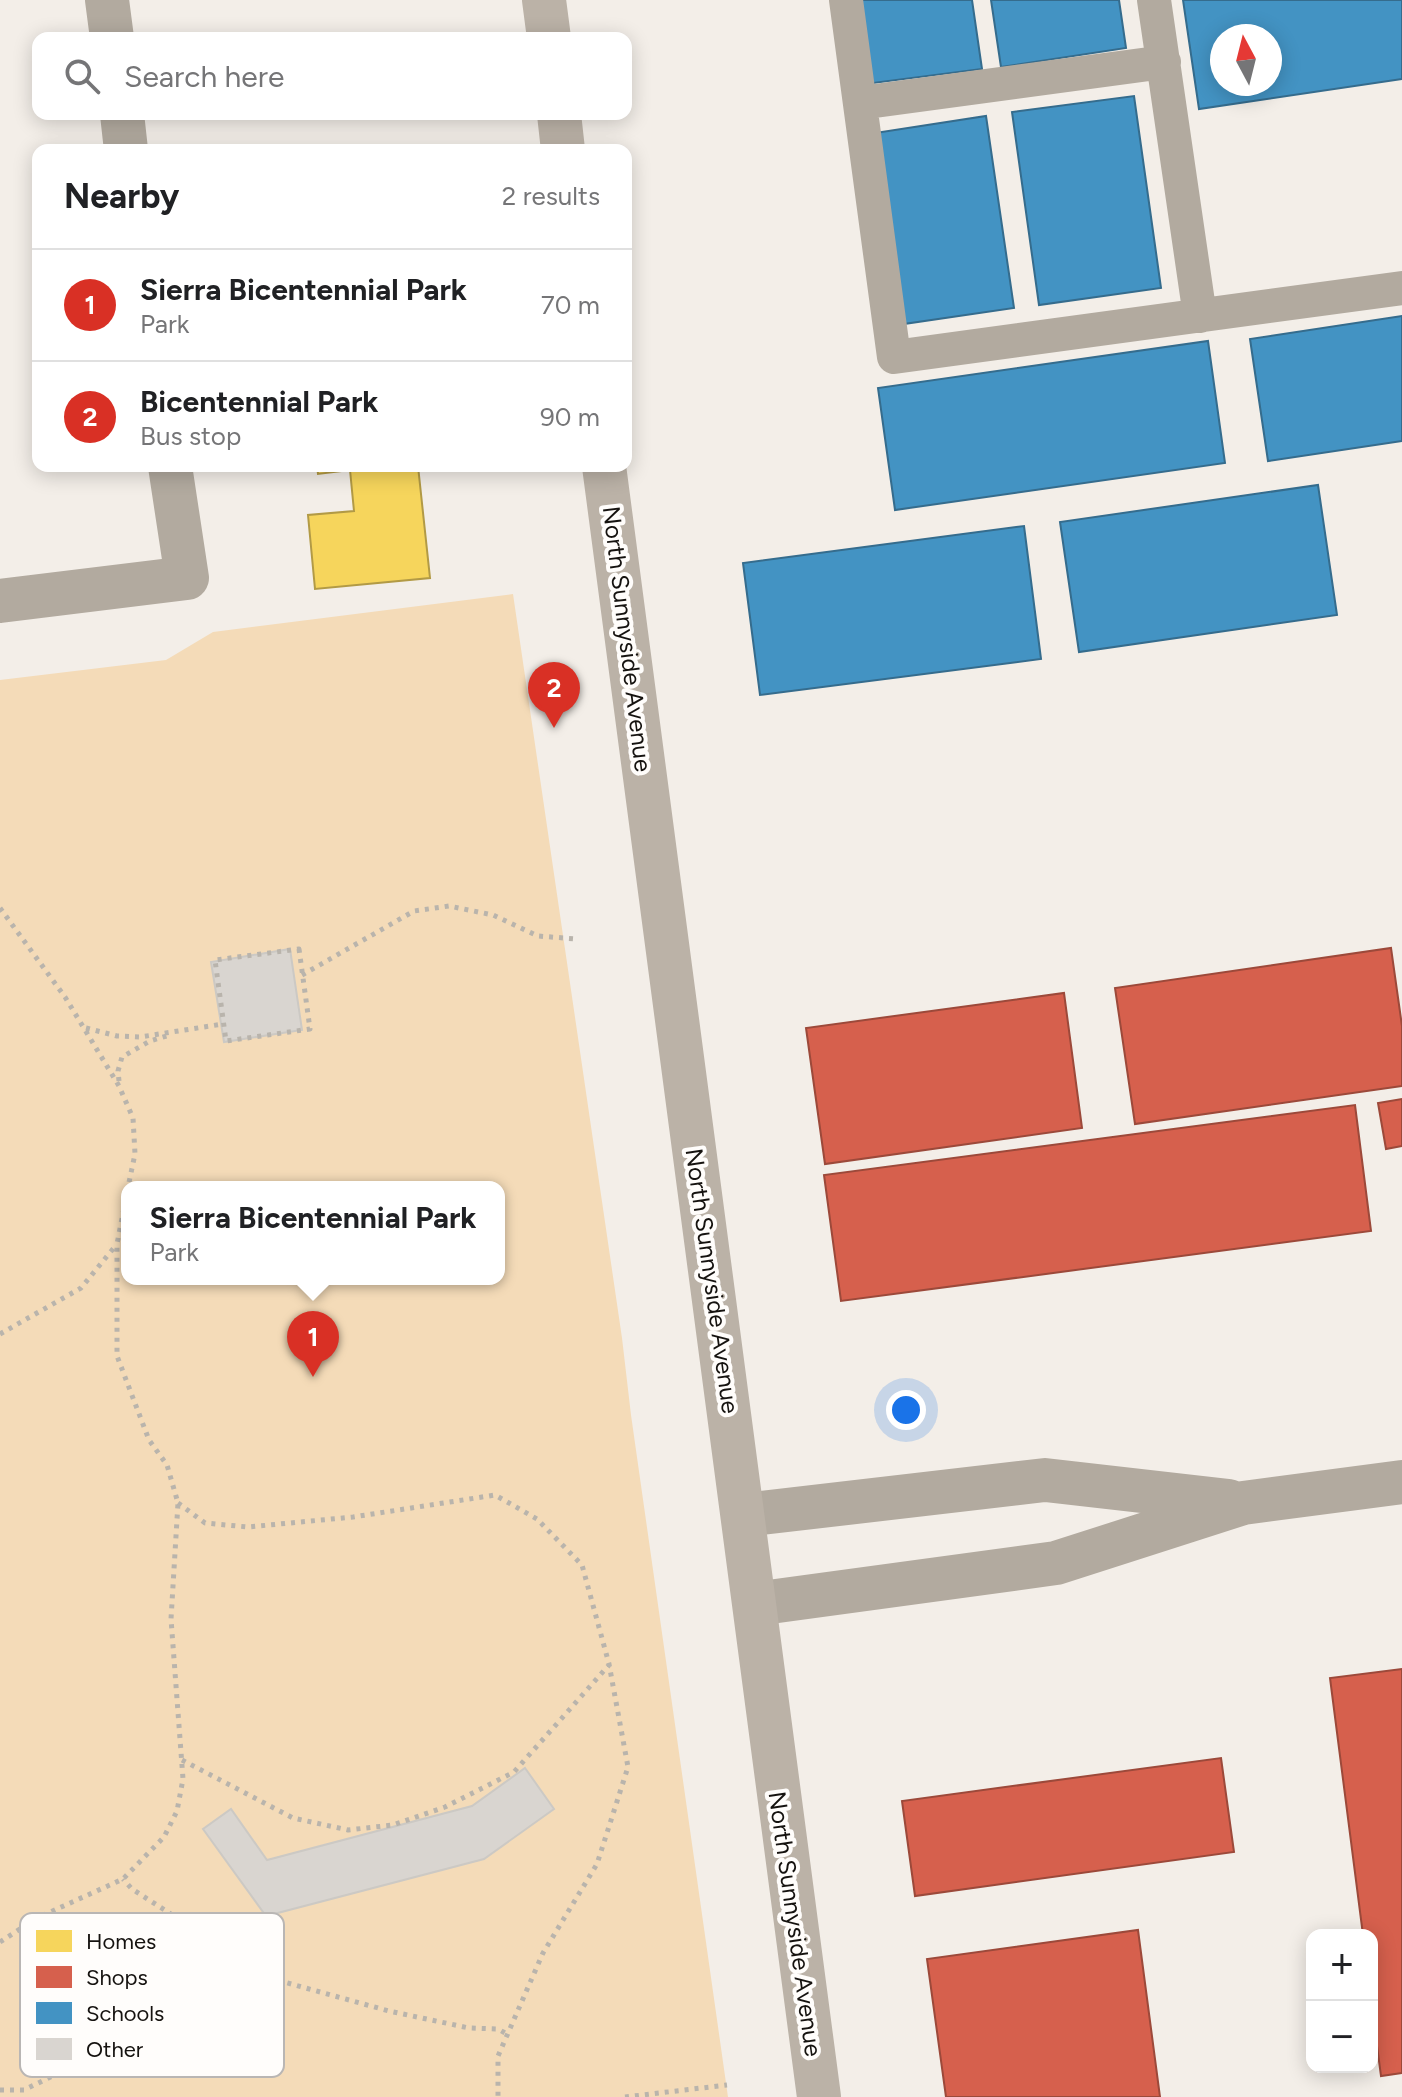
<!DOCTYPE html>
<meta charset="utf-8">
<style>
:root{--surface:#fff;--page:#f2f2f2;--text:#202124;--muted:#757577;--line:#e0e0e0;--accent:#d93025}
body{margin:0;font-family:Figtree,sans-serif;background:var(--page);color:var(--text)}
.controls{position:absolute;right:24px;bottom:24px;display:grid;overflow:hidden;border-radius:16px;box-shadow:0 4px 20px #0003}
.controls button{width:72px;height:72px;display:grid;place-items:center;padding:0;border:0;border-bottom:2px solid var(--line);background:var(--surface);color:var(--text);font:40px sans-serif}
.compass{position:absolute;left:1210px;top:24px;width:72px;height:72px;border-radius:50%;background:var(--surface);box-shadow:0 4px 20px #0003;rotate:353deg}
.you{position:absolute;left:906px;top:1410px;width:28px;height:28px;margin:-20px;border:6px solid #fff;border-radius:50%;background:#1a73e8;box-shadow:0 0 0 12px #1a73e833}
.badge{display:grid;place-items:center;width:52px;height:52px;border-radius:50%;background:var(--accent);color:#fff;font-size:26px;font-weight:700}
.pin{position:absolute;translate:-50% -66px;filter:drop-shadow(0 2px 4px #0008)}
.pin::after{content:'';position:absolute;top:42px;width:28px;height:24px;background:inherit;clip-path:polygon(0 0,100% 0,50% 100%)}
.popup{position:absolute;left:121px;top:1181px;width:384px;height:104px;box-sizing:border-box;display:grid;place-content:center;border-radius:16px;background:var(--surface);filter:drop-shadow(0 2px 6px #0005);font-size:26px;white-space:nowrap;color:var(--muted)}
.popup b{font-size:30px;color:var(--text)}
.popup::after{content:'';position:absolute;left:50%;top:100%;margin-left:-16px;border:16px solid transparent;border-top-color:var(--surface)}
.list{margin:0;padding:0;list-style:none}
h2{display:flex;justify-content:space-between;align-items:center;height:104px;margin:0;padding:0 32px;font-size:34px}
h2 small{font-size:26px;font-weight:400;color:var(--muted)}
.list li{display:grid;grid-template-columns:52px 1fr auto;gap:24px;align-items:center;box-sizing:border-box;height:112px;padding:0 32px;border-top:2px solid var(--line)}
.list b{display:block;font-size:30px;white-space:nowrap}
.list p{margin:0;font-size:26px;white-space:nowrap;color:var(--muted)}
.list em{font-size:26px;font-style:normal;color:var(--muted)}
.icon{flex:none;width:44px;height:44px;fill:none;stroke:currentColor;stroke-width:2;stroke-linecap:round;stroke-linejoin:round}
.map{position:relative;flex:none;width:1402px;height:2097px;overflow:hidden}
.search{position:absolute;background:var(--surface);box-shadow:0 4px 20px #0003;left:32px;top:32px;width:600px;height:88px;display:flex;align-items:center;gap:20px;box-sizing:border-box;padding:0 28px;border-radius:16px;color:var(--muted);font-size:30px}
.panel{position:absolute;background:var(--surface);box-shadow:0 4px 20px #0003;left:32px;top:144px;width:600px;height:328px;border-radius:16px}
.map>svg:first-child{display:block}
</style>
<div class="map">
<svg width="1402" height="2097" viewBox="0 0 1402 2097">
<rect width="100%" height="100%" fill="#f3eee8"/>
<path fill="#f4dbb8" fill-rule="evenodd" d="M513 594 622 1338 631 1415 728 2097H0V680L166 660 213 632ZM127 1187H499V1279H127Z"/>
<path fill="#f6d55c" stroke="#b29a45" stroke-width="2" d="M317 466H418L430 578 315 589 308 515 354 511 350 470 318 474Z"/>
<path fill="#d6604d" stroke="#9c493a" stroke-width="2" d="M1391 948 1402 1026V1086L1135 1124 1115 988Z
M1064 993 1082 1128 825 1164 806 1028Z
M1402 1099V1146L1386 1149 1378 1103Z
M1355 1105 1371 1231 841 1301 824 1175Z
M1402 1669V2073L1381 2076 1372 2008V1935H1363L1330 1678Z
M1221 1758 1234 1852 915 1896 902 1801Z
M1138 1930 1160 2097H946L927 1959Z"/>
<path fill="#4393c3" stroke="#356c8d" stroke-width="2" fill-rule="evenodd" d="M838 0H972L982 69 850 86Z
M991 0H1119L1126 48 1001 67Z
M1183 0H1402V79L1199 109ZM1222 36H1270V84H1222Z
M1134 96 1161 288 1039 305 1012 112Z
M986 116 1014 308 890 326 862 135Z
M1402 316V441L1268 461 1250 339Z
M1208 341 1225 463 895 510 878 388Z
M1318 485 1337 615 1079 652 1060 522Z
M1024 526 1041 659 760 695 743 563Z"/>
<path fill="#d9d5d0" stroke="#ccc9c4" stroke-width="2" d="M290 949 302 1030 224 1042 211 962Z
M525 1768 554 1809 484 1859 266 1916 203 1829 231 1809 267 1860 472 1806Z"/>
<g fill="none" stroke-linecap="round" stroke-linejoin="round">
<path stroke="#b9b4ac" stroke-width="5" stroke-dasharray="4 6" stroke-linecap="butt" d="M0 908 65 997 119 1086 133 1118 135 1154 128 1187
M299 949 310 1029 226 1041 215 960Z
M302 975 414 911 449 906 493 915 538 936 577 939
M86 1028 117 1036 140 1037 223 1024
M119 1081 118 1071 122 1057 150 1041 170 1035
M0 1334 81 1288 117 1244
M178 1503 205 1523 248 1527 353 1517 495 1495 537 1519 582 1565 609 1664 628 1767 597 1864 543 1953 498 2056V2097
M182 1760 293 1818 348 1830 393 1825 445 1807 514 1772 609 1665
M0 1942 37 1918 123 1879 164 1837 177 1811 183 1779 171 1619 178 1503 167 1465 149 1440 117 1356V1244L127 1193
M189 1969 244 1971 389 2011 469 2028 498 2029 507 2034
M0 2090H24L69 2068 94 2034 136 1998 176 1982 189 1969 174 1916 132 1889 123 1879
M625 2097 727 2085"/>
<path stroke="#b2aa9f" stroke-width="34" d="M846 0 894 357 1402 288
M1154 0 1200 316
M860 103 1164 62"/>
<path stroke="#b2aa9f" stroke-width="44" d="M107 0 112 38
M122 114 126 150
M0 601 187 578 170 466
M744 1515 1045 1480 1229 1501
M755 1604 1056 1563 1243 1503 1402 1482"/>
<path stroke="#bbb2a7" stroke-width="44" d="M544 0 549 38
M559 114 563 150
M604 466 819 2097"/>
</g>
<g text-anchor="middle" stroke-width="8" stroke-linejoin="round" paint-order="stroke">
<g font-size="24" fill="#15120f" stroke="#fffdfb">
<text transform="translate(627 639) rotate(83)" y="8">North Sunnyside Avenue</text>
<text transform="translate(712 1281) rotate(82)" y="8">North Sunnyside Avenue</text>
<text transform="translate(795 1924) rotate(82)" y="8">North Sunnyside Avenue</text>
</g>
</g>
<rect x="20" y="1913" width="264" height="164" rx="12" fill="#fffdfb" stroke="#b9b6b4" stroke-width="2"/>
<rect x="36" y="1930" width="36" height="22" fill="#f6d55c"/>
<rect x="36" y="1966" width="36" height="22" fill="#d6604d"/>
<rect x="36" y="2002" width="36" height="22" fill="#4393c3"/>
<rect x="36" y="2038" width="36" height="22" fill="#d9d5d0"/>
<g font-size="22" fill="#15120f">
<text x="86" y="1949">Homes</text>
<text x="86" y="1985">Shops</text>
<text x="86" y="2021">Schools</text>
<text x="86" y="2057">Other</text>
</g>
</svg>
<div class="controls">
<button>+</button>
<button>−</button>
</div>
<svg class="compass" viewBox="-18 -18 36 36"><path d="M0-13l5 13h-10z" fill="#e53935"/><path d="M0 13l5-13h-10z" fill="#757577"/></svg>
<div class="you"></div>
<div class="pin badge" style="left:313px;top:1377px">1</div>
<div class="popup"><b>Sierra Bicentennial Park</b>Park</div>
<div class="pin badge" style="left:554px;top:728px">2</div>
<div class="search"><svg class="icon" aria-label="search" viewBox="0 0 24 24"><circle cx="10" cy="10" r="6"/><path d="M15 15l6 6"/></svg>Search here</div>
<section class="panel">
<h2>Nearby<small>2 results</small></h2>
<ul class="list">
<li><span class="badge">1</span><div><b>Sierra Bicentennial Park</b><p>Park</p></div><em>70 m</em></li>
<li><span class="badge">2</span><div><b>Bicentennial Park</b><p>Bus stop</p></div><em>90 m</em></li>
</ul>
</section>
</div>
